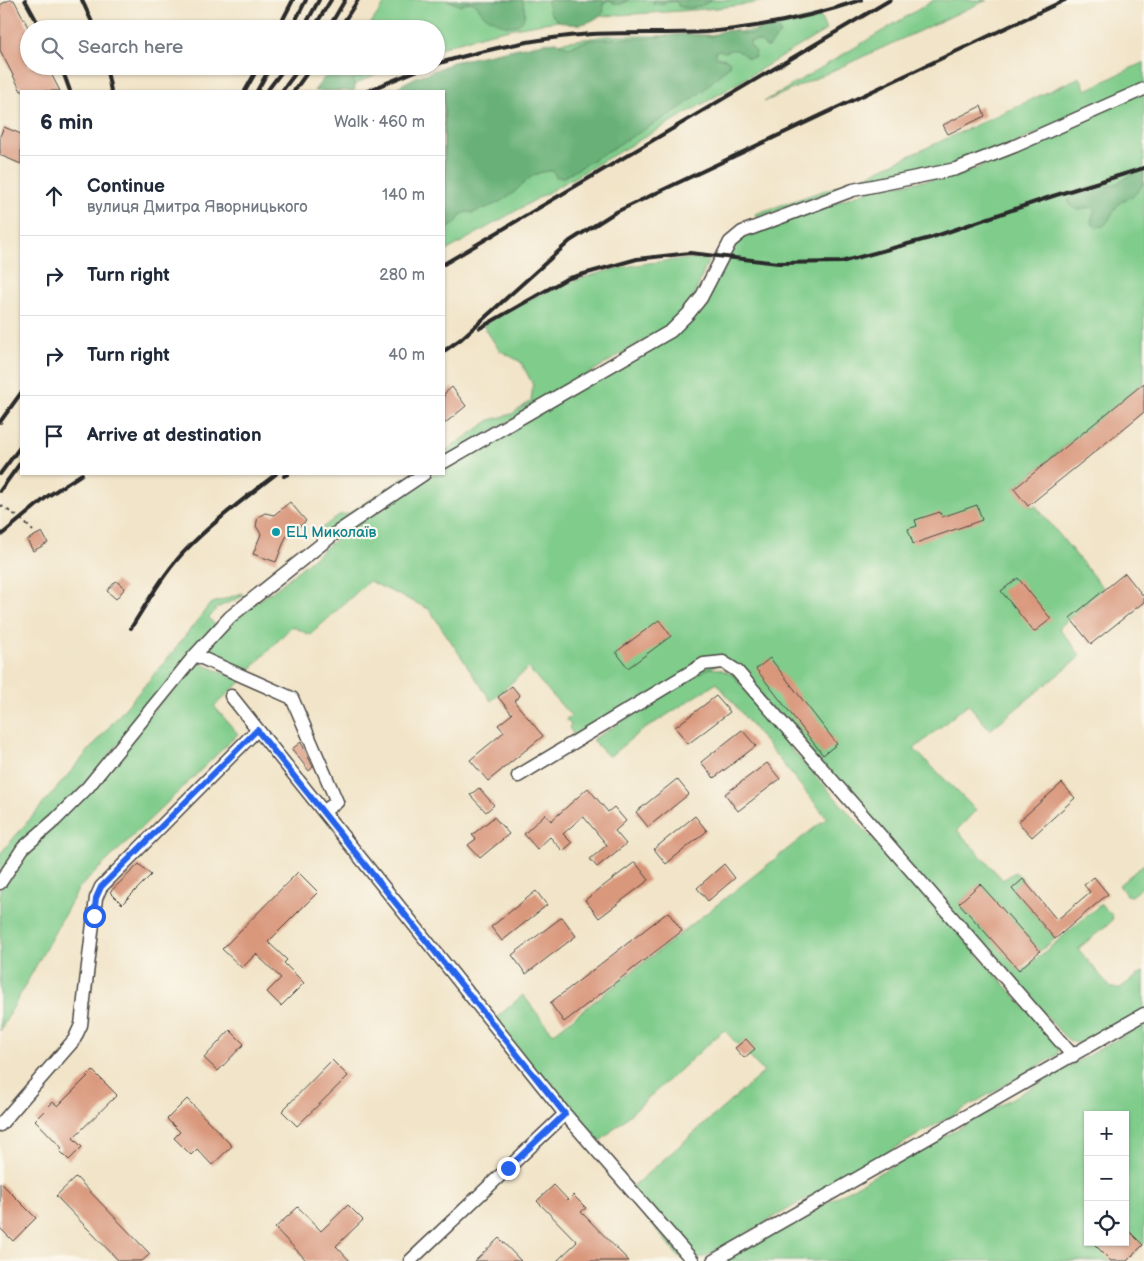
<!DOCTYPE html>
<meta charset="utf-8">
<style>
:root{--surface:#fff;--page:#f6f6f7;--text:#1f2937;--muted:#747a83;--line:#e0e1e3}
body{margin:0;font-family:"Balsamiq Sans",sans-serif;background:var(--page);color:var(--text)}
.controls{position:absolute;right:15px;bottom:15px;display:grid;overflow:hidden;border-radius:0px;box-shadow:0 1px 4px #0004}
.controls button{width:45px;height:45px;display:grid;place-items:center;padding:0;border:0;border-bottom:1px solid var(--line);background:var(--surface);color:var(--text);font:25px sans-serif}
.stop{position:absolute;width:15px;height:15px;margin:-11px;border:4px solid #2563eb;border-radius:50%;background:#fff}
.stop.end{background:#2563eb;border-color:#fff;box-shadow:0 1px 5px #0008}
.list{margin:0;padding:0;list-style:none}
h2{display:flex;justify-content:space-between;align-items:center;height:65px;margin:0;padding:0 20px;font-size:21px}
h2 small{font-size:16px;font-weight:400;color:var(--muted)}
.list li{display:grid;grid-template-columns:32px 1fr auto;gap:15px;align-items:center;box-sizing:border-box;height:80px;padding:0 20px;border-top:1px solid var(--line)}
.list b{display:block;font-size:19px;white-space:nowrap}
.list p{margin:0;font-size:16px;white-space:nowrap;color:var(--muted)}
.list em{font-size:16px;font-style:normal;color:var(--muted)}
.icon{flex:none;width:28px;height:28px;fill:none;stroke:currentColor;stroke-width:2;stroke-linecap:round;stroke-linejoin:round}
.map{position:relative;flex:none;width:1144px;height:1261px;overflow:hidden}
.search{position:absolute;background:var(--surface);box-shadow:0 1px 4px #0004;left:20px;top:20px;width:425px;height:55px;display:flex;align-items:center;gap:12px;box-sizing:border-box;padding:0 18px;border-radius:28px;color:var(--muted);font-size:19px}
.panel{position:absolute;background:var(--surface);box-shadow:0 1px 4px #0004;left:20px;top:90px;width:425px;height:385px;border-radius:0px}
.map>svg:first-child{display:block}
</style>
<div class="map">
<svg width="1144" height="1261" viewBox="0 0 1144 1261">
<rect width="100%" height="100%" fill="#fbf7ec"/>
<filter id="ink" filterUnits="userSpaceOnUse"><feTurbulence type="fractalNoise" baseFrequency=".02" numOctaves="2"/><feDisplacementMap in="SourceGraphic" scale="10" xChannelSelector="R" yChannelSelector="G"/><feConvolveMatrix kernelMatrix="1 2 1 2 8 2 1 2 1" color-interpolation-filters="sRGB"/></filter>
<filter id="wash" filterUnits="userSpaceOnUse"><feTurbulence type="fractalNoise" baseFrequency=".0096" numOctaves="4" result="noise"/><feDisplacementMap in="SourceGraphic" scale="20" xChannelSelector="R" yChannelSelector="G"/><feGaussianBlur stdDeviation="1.12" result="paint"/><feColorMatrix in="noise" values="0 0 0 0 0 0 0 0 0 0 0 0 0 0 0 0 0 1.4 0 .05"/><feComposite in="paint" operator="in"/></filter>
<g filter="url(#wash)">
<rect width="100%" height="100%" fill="#f1e4c8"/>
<path fill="#7fcc8b" stroke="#557c5b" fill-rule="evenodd" d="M387 0H772C702 14 630 11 559 21 518 26 475 35 436 50V29H367Z
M934 0H987L764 102Z
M820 16 826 30 713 98 444 252V91H400L497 55 563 42 605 36 709 35 752 31Z
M1144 62V84L968 165 834 192 757 218 755 214 861 178 1080 77 1086 90Z
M339 66H392L350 87Z
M1144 91V382L1014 488 1032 507 1035 505 1103 588 1059 628 1081 656 990 730 968 704 914 749 976 810 957 830 1003 880 1015 872 1023 879 1012 889 1055 939 1040 951 980 884 959 903 1021 972 1101 904 1113 916 1112 921 1079 948V950L1111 988H1120L1144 971V1013L1083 1044 1072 1042 1066 1038 722 662 574 736 569 727 571 725 566 719 571 716 528 668 491 701 429 609 369 581 310 635 292 626 246 674 204 655 203 651 231 619 276 589 336 539 421 480 432 474H444V467L674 333 729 243 872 189 942 178 971 171Z
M691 259H709L692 301 668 326 444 460V452L490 420 512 414 531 401 533 385 521 362 499 350 483 325C550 284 612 263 691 259Z
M410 474H420L331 535 272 585 257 595 253 594 250 591 268 584 318 539 317 532 339 515 348 514Z
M242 593 243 596 217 608 209 618 214 624 215 627 96 771 0 876V854L163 664 210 604Z
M197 662 242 681 214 706 238 734 79 888 0 1031V889L26 850Z
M708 668 720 669 733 675 791 749 1054 1039C1057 1045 1061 1050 1056 1056L708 1255C697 1260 689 1261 678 1256L632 1200V1187L764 1072 724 1030 597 1144 496 1022 497 1017 523 995 553 1034 827 818 717 683 637 734 609 757 592 740Z
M1144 864V886L1131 896 1126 895 1119 885Z
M1144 1024V1244L1127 1261H723ZM1088 1115H1125V1242H1088Z"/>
<path fill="#67b077" stroke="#496e51" d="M447 0H522C532 25 512 32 493 20 489 18 486 17 483 14 480 11 479 7 476 4L469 2 460 6Z
M548 0H629C622 5 616 7 609 0L603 3 604 12C600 15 596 19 591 21 575 29 545 23 548 0Z
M654 0H711C703 7 688 11 678 6L677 2C668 0 661 6 653 4Z
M770 26 776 27 780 33 769 47H766L764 44 758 41H750V45L756 52 755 57 748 58 737 50H730L725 52 719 50 715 52 716 57 726 59 730 62 729 66 699 94 679 109 564 177H556L553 171C529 170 523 188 505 199 495 205 483 209 472 213L466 212 461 215 455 224 444 231V91H396L399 86 416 77 429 73 453 62 543 43 558 42 568 47 590 40 606 39 648 38 685 34 712 36 722 31 735 30 743 34H755L759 29Z
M333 66H376L365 76 355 78 353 81 355 88 354 91H314Z
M1140 170H1144C1144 185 1141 192 1127 199 1124 201 1119 202 1117 206 1112 212 1110 220 1104 226L1096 227 1093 225 1091 220 1095 210 1092 207 1079 210 1070 206 1068 200C1079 182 1099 190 1115 184 1124 181 1130 173 1140 170Z"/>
<g id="blocks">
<path fill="#d9977b" d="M9 0H14L29 29V66H47L60 91H21L0 50V5Z
M981 106 985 116 948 134 943 125Z
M4 127 21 134V164L0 155V136Z
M1144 383V412L1028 506 1014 489Z
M452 387 466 406 444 424V394Z
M290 502 306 521 286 537 276 562 253 554 261 534 256 526 258 517 265 513 274 515Z
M977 505 982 520 913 544 908 529 917 526 915 520 940 512 942 517Z
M42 532 48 543 33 551 27 540Z
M1125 573 1144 597V602L1091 644 1070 618Z
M1018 578 1051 619 1034 632 1001 591Z
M116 581 125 588 116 599 107 591Z
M659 620 671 636 628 668 616 652Z
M770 658 837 744 823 755 756 669Z
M512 686 520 696 514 701 543 736 488 781 470 760 504 732 498 725 512 714 498 697Z
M716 696 730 712 688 744 675 727Z
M742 730 756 746 714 778 701 762Z
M301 742 313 767 309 771 292 749Z
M767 763 780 779 738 811 725 794Z
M677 779 689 794 648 827 636 812Z
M1062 783 1075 798 1032 837 1018 822Z
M479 788 494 805 486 812 470 795Z
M588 788 608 812 614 807 626 821 615 831 626 844 597 867 590 859 607 845 583 816 563 834 572 843 563 851 550 837 537 849 524 834 545 814 551 821Z
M695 816 707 831 666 864 654 849Z
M494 817 509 834 480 858 468 845 476 839 472 835Z
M635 862 649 880 599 918 585 900Z
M139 864 151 875 122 904 110 892Z
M724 864 735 878 708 901 697 888Z
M298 872 318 892 268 942 287 960 284 963 304 983 281 1006 267 992 281 978 256 954 242 968 222 949Z
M1094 877 1108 894 1055 939 1012 889 1023 879 1057 920 1090 892 1084 885Z
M980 884 1040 951 1019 970 959 903Z
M536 891 547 905 502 941 491 927Z
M668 912 682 931 564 1022 550 1003Z
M562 917 576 936 526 974 512 955Z
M230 1030 244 1044 218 1071 204 1058Z
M746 1039 755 1049 744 1058 735 1048Z
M332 1060 348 1076 297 1126 282 1111Z
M93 1071 117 1095 73 1138 82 1147 69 1160 60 1151 62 1148 35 1120 53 1102 58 1106Z
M187 1099 232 1146 212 1165 197 1149 191 1155 174 1138 180 1132 167 1119Z
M76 1177 150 1254 142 1261H119L56 1196Z
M0 1182 36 1218 13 1241 0 1228Z
M554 1185 568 1200 573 1195 586 1208 581 1212 629 1261H557L577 1242 537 1201Z
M348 1205 363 1220 336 1246 350 1261H307L275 1228 298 1207 321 1231Z
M1125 1227 1143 1245 1127 1261H1111L1092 1242H1125Z
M499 1238 521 1261H475Z"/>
</g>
</g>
<g filter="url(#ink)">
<use href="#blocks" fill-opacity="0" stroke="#494743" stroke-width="1"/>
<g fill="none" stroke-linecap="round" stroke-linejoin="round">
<defs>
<path id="minor" d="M444 462 671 331 689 313 701 298 730 242 742 232 853 190 956 169 1015 146 1144 89
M195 655 292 698 337 802 324 811
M231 696 565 1114 693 1261
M518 776 704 664 723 662 737 671 1073 1056
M0 883 23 848 55 820 88 787 195 655 230 617 333 535 424 474
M0 1125 74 1040 81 1025 96 898 101 887 257 730
M410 1261 565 1114
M713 1261 1144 1014"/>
</defs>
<use href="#minor" stroke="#494743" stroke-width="15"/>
<path stroke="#494743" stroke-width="2" stroke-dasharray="4 4" stroke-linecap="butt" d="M0 505 20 518 33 531"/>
<use href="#minor" stroke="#fff" stroke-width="12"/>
<path stroke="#2b2b2b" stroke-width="4" d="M25 0 41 29
M82 0 95 29
M278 29 293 0
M291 29 306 0
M303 29 319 0
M313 29 331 0
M328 29 345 0
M339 29 358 0
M436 64C487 49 539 37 592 34 630 32 668 34 706 32 759 28 810 17 861 0
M61 66 70 91
M106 66 111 91
M245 91 259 66
M257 91 271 66
M267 91 286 66
M282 91 301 66
M294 91 312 66
M367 91 428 66
M444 264 890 0
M480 328 566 279 637 259 690 253 778 263 841 262 930 238 1053 196 1144 168
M444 351 461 339 570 241 614 213 1065 0
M0 422 21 393
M0 474 21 446
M284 476 288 474
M0 491 21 462
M0 536 48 496 82 474
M131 628C147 603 162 576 182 554 210 524 244 499 276 474"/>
</g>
</g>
<g fill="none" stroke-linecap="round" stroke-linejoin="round" filter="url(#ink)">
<path stroke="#2563eb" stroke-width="6" d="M94 916 96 898 101 887 257 730 565 1114 508 1168"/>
</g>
<circle fill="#0f9aa8" stroke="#fbf7ec" stroke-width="2" cx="276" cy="532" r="5"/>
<g text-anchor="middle" stroke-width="4.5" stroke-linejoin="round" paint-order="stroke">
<g font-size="15" fill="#0d838f" stroke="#fbf7ec" text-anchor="start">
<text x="286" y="537">ЕЦ Миколаїв</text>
</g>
</g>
</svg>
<div class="controls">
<button>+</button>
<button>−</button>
<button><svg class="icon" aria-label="locate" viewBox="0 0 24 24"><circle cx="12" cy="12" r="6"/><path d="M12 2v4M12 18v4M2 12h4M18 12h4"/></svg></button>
</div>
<div class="stop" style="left:94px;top:916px"></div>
<div class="stop end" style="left:508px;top:1168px"></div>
<div class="search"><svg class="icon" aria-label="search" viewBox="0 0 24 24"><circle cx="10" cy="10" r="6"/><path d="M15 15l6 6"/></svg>Search here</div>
<section class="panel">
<h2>6 min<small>Walk · 460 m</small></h2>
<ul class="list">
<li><svg class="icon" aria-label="ahead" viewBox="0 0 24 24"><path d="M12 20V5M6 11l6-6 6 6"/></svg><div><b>Continue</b><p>вулиця Дмитра Яворницького</p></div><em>140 m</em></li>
<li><svg class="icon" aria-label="right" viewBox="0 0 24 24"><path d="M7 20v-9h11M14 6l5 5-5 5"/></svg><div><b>Turn right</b></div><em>280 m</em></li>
<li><svg class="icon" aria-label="right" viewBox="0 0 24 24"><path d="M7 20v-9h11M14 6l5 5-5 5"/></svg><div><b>Turn right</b></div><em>40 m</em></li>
<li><svg class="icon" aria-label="arrive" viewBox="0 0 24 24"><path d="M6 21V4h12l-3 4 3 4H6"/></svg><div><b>Arrive at destination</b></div></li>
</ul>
</section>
</div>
